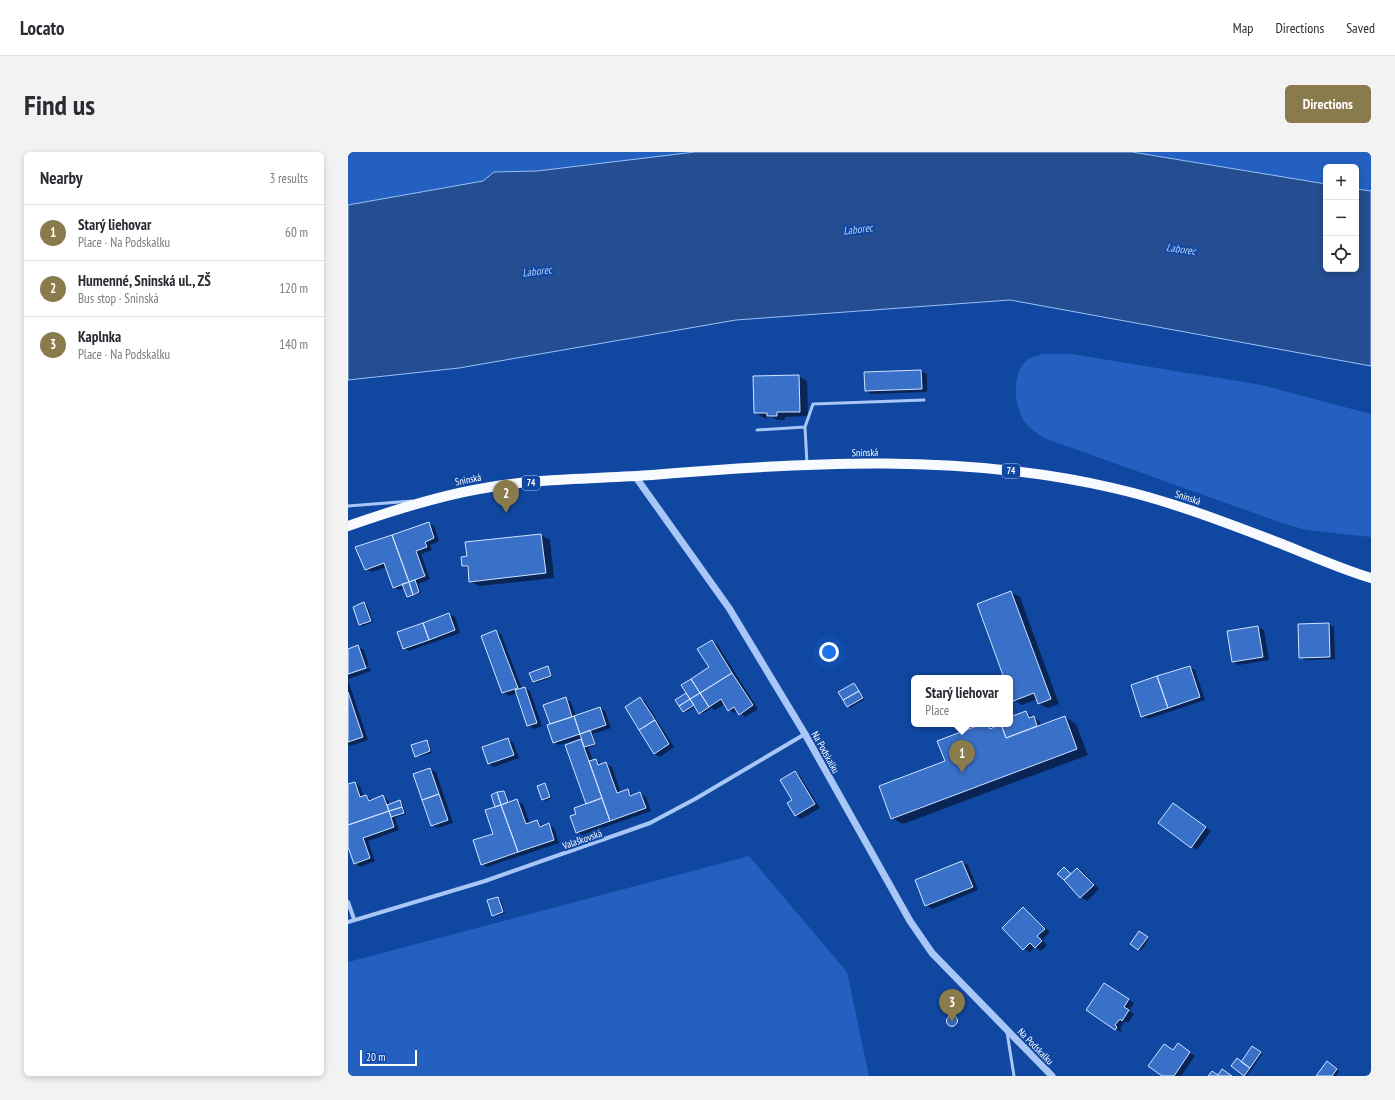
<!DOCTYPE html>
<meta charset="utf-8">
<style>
:root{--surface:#fff;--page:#f2f2f3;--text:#2b2b33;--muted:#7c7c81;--line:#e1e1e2;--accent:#8a7b4d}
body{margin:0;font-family:"PT Sans Narrow",sans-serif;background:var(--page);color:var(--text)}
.controls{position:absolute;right:12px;top:12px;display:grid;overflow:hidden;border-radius:6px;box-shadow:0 2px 6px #0003}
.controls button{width:36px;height:36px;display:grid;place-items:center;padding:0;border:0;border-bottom:1px solid var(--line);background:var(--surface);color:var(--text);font:20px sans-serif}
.scale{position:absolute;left:12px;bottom:10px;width:57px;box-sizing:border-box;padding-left:4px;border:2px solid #fff;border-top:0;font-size:11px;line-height:14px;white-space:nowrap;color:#fff;-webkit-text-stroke:3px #1047a1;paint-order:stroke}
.you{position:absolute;left:481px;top:500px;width:14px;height:14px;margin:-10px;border:3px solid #fff;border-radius:50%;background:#1a73e8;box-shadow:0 0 0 6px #1a73e833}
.badge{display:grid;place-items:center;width:26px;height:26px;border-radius:50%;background:var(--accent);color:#fff;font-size:13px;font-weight:700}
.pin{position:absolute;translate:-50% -33px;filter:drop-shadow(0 1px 2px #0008)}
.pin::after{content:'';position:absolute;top:21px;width:14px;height:12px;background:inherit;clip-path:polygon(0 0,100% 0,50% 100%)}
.popup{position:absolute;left:563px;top:523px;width:102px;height:52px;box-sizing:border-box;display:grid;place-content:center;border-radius:6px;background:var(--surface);filter:drop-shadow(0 1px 3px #0005);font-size:13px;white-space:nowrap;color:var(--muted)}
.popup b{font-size:15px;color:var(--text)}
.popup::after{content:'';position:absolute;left:50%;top:100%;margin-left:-8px;border:8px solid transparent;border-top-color:var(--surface)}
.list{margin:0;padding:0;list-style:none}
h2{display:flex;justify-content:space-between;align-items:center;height:52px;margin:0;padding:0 16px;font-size:17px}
h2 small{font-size:13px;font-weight:400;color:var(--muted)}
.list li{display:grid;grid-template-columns:26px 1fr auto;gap:12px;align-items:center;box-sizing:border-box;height:56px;padding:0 16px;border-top:1px solid var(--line)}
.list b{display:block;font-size:15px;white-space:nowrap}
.list p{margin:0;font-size:13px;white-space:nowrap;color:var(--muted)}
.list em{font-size:13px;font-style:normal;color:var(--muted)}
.icon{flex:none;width:22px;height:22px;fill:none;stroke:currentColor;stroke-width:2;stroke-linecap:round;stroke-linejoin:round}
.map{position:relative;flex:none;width:1023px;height:924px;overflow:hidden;border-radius:6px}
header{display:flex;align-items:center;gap:24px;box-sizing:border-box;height:56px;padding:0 20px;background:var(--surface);border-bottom:1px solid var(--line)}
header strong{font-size:19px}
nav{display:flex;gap:22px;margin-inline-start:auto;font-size:14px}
.intro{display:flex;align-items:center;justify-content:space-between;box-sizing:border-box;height:96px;padding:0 24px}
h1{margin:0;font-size:28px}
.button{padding:10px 18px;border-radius:6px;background:var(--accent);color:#fff;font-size:14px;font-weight:700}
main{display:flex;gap:24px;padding:0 24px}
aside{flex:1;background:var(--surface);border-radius:6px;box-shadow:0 2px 6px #0003}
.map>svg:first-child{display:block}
</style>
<header>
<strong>Locato</strong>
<nav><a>Map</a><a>Directions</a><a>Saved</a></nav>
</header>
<div class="intro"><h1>Find us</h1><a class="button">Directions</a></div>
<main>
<aside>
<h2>Nearby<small>3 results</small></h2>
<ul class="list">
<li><span class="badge">1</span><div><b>Starý liehovar</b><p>Place · Na Podskalku</p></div><em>60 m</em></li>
<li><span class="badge">2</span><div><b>Humenné, Sninská ul., ZŠ</b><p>Bus stop · Sninská</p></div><em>120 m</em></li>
<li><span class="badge">3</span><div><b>Kaplnka</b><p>Place · Na Podskalku</p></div><em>140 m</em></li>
</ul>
</aside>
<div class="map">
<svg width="1023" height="924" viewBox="0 0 1023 924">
<rect width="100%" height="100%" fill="#1047a1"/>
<path fill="#2360bf" d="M0 0H347L189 19 146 20 135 29 0 53Z
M784 0H1023V39L1008 37V15H978V32Z
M695 202H723L914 233 1023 262V385L958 378 934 371 696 286C691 282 685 279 681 275 666 260 662 224 678 209 682 205 690 204 695 202Z
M401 704 499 820 521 924H0V810Z"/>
<path fill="#254d91" stroke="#9ac1f9" d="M347 0H784L978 32V117H1008V37L1023 39V214L662 148 388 168 111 216 0 228V53L135 29 146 20 189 19Z"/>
<path fill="#0007" d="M573 219 579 222V240L523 242 518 239Z
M451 224 459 229 460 264 437 265V268H429L424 265 416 266 407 261Z
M81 371 86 374 91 389 82 393 84 398 73 402 82 427 70 432 73 441 62 445 60 444 57 436 51 438 46 435 39 415 24 420 18 417Z
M193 383 202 388 206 426 131 434 122 429 121 417 115 414Z
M663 440 672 445 711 552 700 556 691 552 690 547 674 553 666 548 662 538V526H658Z
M16 451 19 453 25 470 15 474 12 473Z
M101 462 107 465 112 481 61 499 56 496Z
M981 472 986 475 987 507 957 508 952 505Z
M910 475 916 478 921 508 890 513 885 509 880 480Z
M148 479 153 482 174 537 177 536 182 539 194 574 186 577 180 573 169 541 161 544 155 540Z
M364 489 369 492 410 557 397 565 390 559 387 561 381 558 377 552 367 558 364 556 354 562 348 554 338 560 329 549 340 542 362 516Z
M10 495 16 498 21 514 0 521V498Z
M199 515 205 525 188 531 186 529Z
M841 515 847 518 857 548 800 567 794 564Z
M22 516 23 519 0 527V523Z
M0 528 20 588 3 594 0 593Z
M506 532 517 547 502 556 492 540Z
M217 546 223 550 228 565 252 556 257 559 263 576 245 582 248 593 240 596 245 609 248 608 254 613 258 612 264 615 273 641 279 638 286 644 292 641 298 645 303 659 234 683 229 680V663L239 652 233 588 235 589 234 586 211 593 206 590 203 573Z
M292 546 297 549 326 595 312 605 306 602Z
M678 560 691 569 693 572 666 582V584L717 565 728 572 740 603 555 672 544 666 637 572 647 576 654 572H662V566Z
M160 587 165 590 171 606 146 615 141 612Z
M79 589 81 591 84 601 70 605 68 604Z
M82 617 88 620 105 671 89 676 84 673Z
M447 621 452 624 472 656 453 667 448 664 440 651 446 648Z
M7 631 12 634 16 645 18 644 24 648 35 645 40 648 42 653 51 650 54 651 58 662 47 666 51 678 20 689 27 709 12 715 7 711 0 692V633Z
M197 632 199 634 204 646 197 649 194 647Z
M156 640 158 641 162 651 169 649 175 652 182 672 189 669 195 674 201 672 206 676 211 691 139 715 134 712 146 682 148 656Z
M830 656 863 679 849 698 811 671Z
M614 710 620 713 630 738 584 757 578 753Z
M717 716 723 723 730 717 735 720 751 737 739 749 733 745 711 722Z
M150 746 152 747 157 761 148 764 145 763Z
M675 756 702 780 694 788 699 793 693 799 687 795 682 800 676 797 655 776Z
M794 782 801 787 793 799 783 791Z
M762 835 786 851 781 859 786 862 780 871 777 869 772 877 774 879 773 880 739 858Z
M599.5 870a5.5 5.5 0 1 1 11 0a5.5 5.5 0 1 1-11 0Z
M835 896 847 904 833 924H816L826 899Z
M907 897 914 902 899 924 896 923 894 911Z
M981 912 991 919 988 924H970Z"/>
<path fill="#3970c8" stroke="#d2e3fe" d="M573 218 574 237 517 239 516 220Z
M451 223 452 260H429V264H419V261H406L405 224Z
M81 370 86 386 77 390 79 395 68 399 77 424 61 430 44 383Z
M193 382 198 421 121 430 120 414H114L113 405 119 404 117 390Z
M44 383 61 430 45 436 36 411 17 418 7 395Z
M67 428 71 440 65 443 61 430Z
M61 430 65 443 59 445 54 432Z
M663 439 703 547 690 552 686 541 665 549 662 541V526H656L629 452Z
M16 450 23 469 11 473 5 455Z
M101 461 107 478 81 488 75 471Z
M75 471 81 488 55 497 49 480Z
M981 471 982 505 951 506 950 472Z
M910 474 915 505 884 510 879 479Z
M148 478 170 536 154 541 133 484Z
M364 488 384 521 352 541 343 527 361 515 349 497Z
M10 493 18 516 0 522V497Z
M200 514 203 524 185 530 181 521Z
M842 514 852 545 820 556 809 524Z
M384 521 405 553 391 563 386 555 380 559 373 547 361 555 352 541Z
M809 524 820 556 793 565 783 533Z
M343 527 352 541 342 547 333 533Z
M506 531 511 539 495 548 490 540Z
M177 535 189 571 179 574 167 538Z
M511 539 515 546 499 555 495 548Z
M0 540 15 585 0 590Z
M338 541 342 547 331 554 327 548Z
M352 541 361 555 351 562 342 547Z
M218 545 224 565 202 572 195 553Z
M292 545 307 568 291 578 277 555Z
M342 547 346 553 335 560 331 554Z
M252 555 258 573 232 582 226 564Z
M678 559 681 566 686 564 689 574 658 586 653 572H662V565Z
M226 564 232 582 205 591 199 573Z
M717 564 729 597 543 667 531 634 597 609 589 589 634 572H640L642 577 653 572 658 586Z
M307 568 321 592 306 602 291 578Z
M242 578 247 592 236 595 232 582Z
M160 586 166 603 140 612 134 595Z
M233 587 254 646 238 652 217 593Z
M79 588 82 599 67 605 63 593Z
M248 607 250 613 258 610 269 641 280 637 282 644 292 640 298 656 262 669 241 609Z
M82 616 91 642 74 648 65 622Z
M447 619 467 652 447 664 439 651 444 648 432 628Z
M7 630 12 645 18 643 21 649 35 643 41 659 0 673V632Z
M197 631 202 645 194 648 189 634Z
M156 639 160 650 153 653 149 640Z
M149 640 153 653 147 655 143 643Z
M91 642 100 668 83 674 74 648Z
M254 646 262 669 228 681 222 664 228 662 226 656Z
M169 647 178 672 189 668 192 675 201 671 206 688 170 700 153 653Z
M52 648 54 655 41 659 39 653Z
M825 651 858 675 843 696 810 671Z
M153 653 170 700 133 713 125 688 145 682 137 658Z
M54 655 56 661 43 665 41 659Z
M41 659 46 675 15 686 22 706 6 712 0 695V673Z
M614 709 625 735 577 754 567 728Z
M716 715 723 722 716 728 709 722Z
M729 716 746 733 732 746 716 728Z
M150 745 155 760 144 764 139 748Z
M675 755 697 777 689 784 694 789 687 796 682 791 675 798 654 776Z
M791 779 800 785 790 798 782 792Z
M756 831 781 847 776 855 781 858 774 869 772 867 767 873 769 875 767 878 738 858Z
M598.5 869a5.5 5.5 0 1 1 11 0a5.5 5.5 0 1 1-11 0Z
M830 891 842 900 826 924H814L800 914 816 892 825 898Z
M904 894 913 900 902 916 893 910Z
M889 906 902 916 896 924 883 914Z
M979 909 989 917 984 924H968Z
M874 917 884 924H860L864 919 870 923Z"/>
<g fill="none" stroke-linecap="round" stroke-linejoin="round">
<path stroke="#a8c7f6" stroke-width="3" d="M409 278 457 275
M459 312 457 275 465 252 576 248
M0 354 64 349
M659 880 666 924"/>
<path stroke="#a8c7f6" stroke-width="4" d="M0 750 6 767
M0 770 137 729 302 671 347 647 457 582"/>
<path stroke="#a8c7f6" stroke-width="7" d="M287 324 381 456 457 582 562 769 584 801 704 924"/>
<path stroke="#f7faff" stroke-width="10" d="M0 374C43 359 86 345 131 337 188 326 247 327 304 323 457 310 615 301 765 336 823 349 879 371 934 392 964 404 993 417 1023 426"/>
</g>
<g text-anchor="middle" stroke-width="4" stroke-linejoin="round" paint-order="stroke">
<g fill="#1047a1" stroke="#b7c8e3" stroke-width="1">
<rect x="654" y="312" width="18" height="14" rx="3"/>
<rect x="174" y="324" width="18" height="14" rx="3"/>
</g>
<g font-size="9" font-weight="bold" fill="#fff">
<text x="663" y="322">74</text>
<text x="183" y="334">74</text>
</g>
<g font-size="10" fill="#fff" stroke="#1047a1">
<text transform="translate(517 300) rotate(-1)" y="4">Sninská</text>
<text transform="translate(120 327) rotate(-11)" y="4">Sninská</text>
<text transform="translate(840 345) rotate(18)" y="4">Sninská</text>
<text transform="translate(478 600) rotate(61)" y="4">Na Podskalku</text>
<text transform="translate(234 687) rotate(-19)" y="4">Valaškovská</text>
<text transform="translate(688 894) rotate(46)" y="4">Na Podskalku</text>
</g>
<g font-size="11" font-style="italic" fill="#b5d1fc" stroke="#1047a1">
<text transform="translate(510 77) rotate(-7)" y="4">Laborec</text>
<text transform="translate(833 97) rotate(8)" y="4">Laborec</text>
<text transform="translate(189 119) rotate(-7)" y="4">Laborec</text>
</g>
</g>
</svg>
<div class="controls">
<button>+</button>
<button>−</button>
<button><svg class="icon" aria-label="locate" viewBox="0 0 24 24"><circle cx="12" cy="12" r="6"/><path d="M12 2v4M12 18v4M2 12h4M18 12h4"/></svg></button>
</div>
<div class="scale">20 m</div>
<div class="you"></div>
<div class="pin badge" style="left:614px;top:621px">1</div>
<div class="popup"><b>Starý liehovar</b>Place</div>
<div class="pin badge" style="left:158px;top:361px">2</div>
<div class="pin badge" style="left:604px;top:870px">3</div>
</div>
</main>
